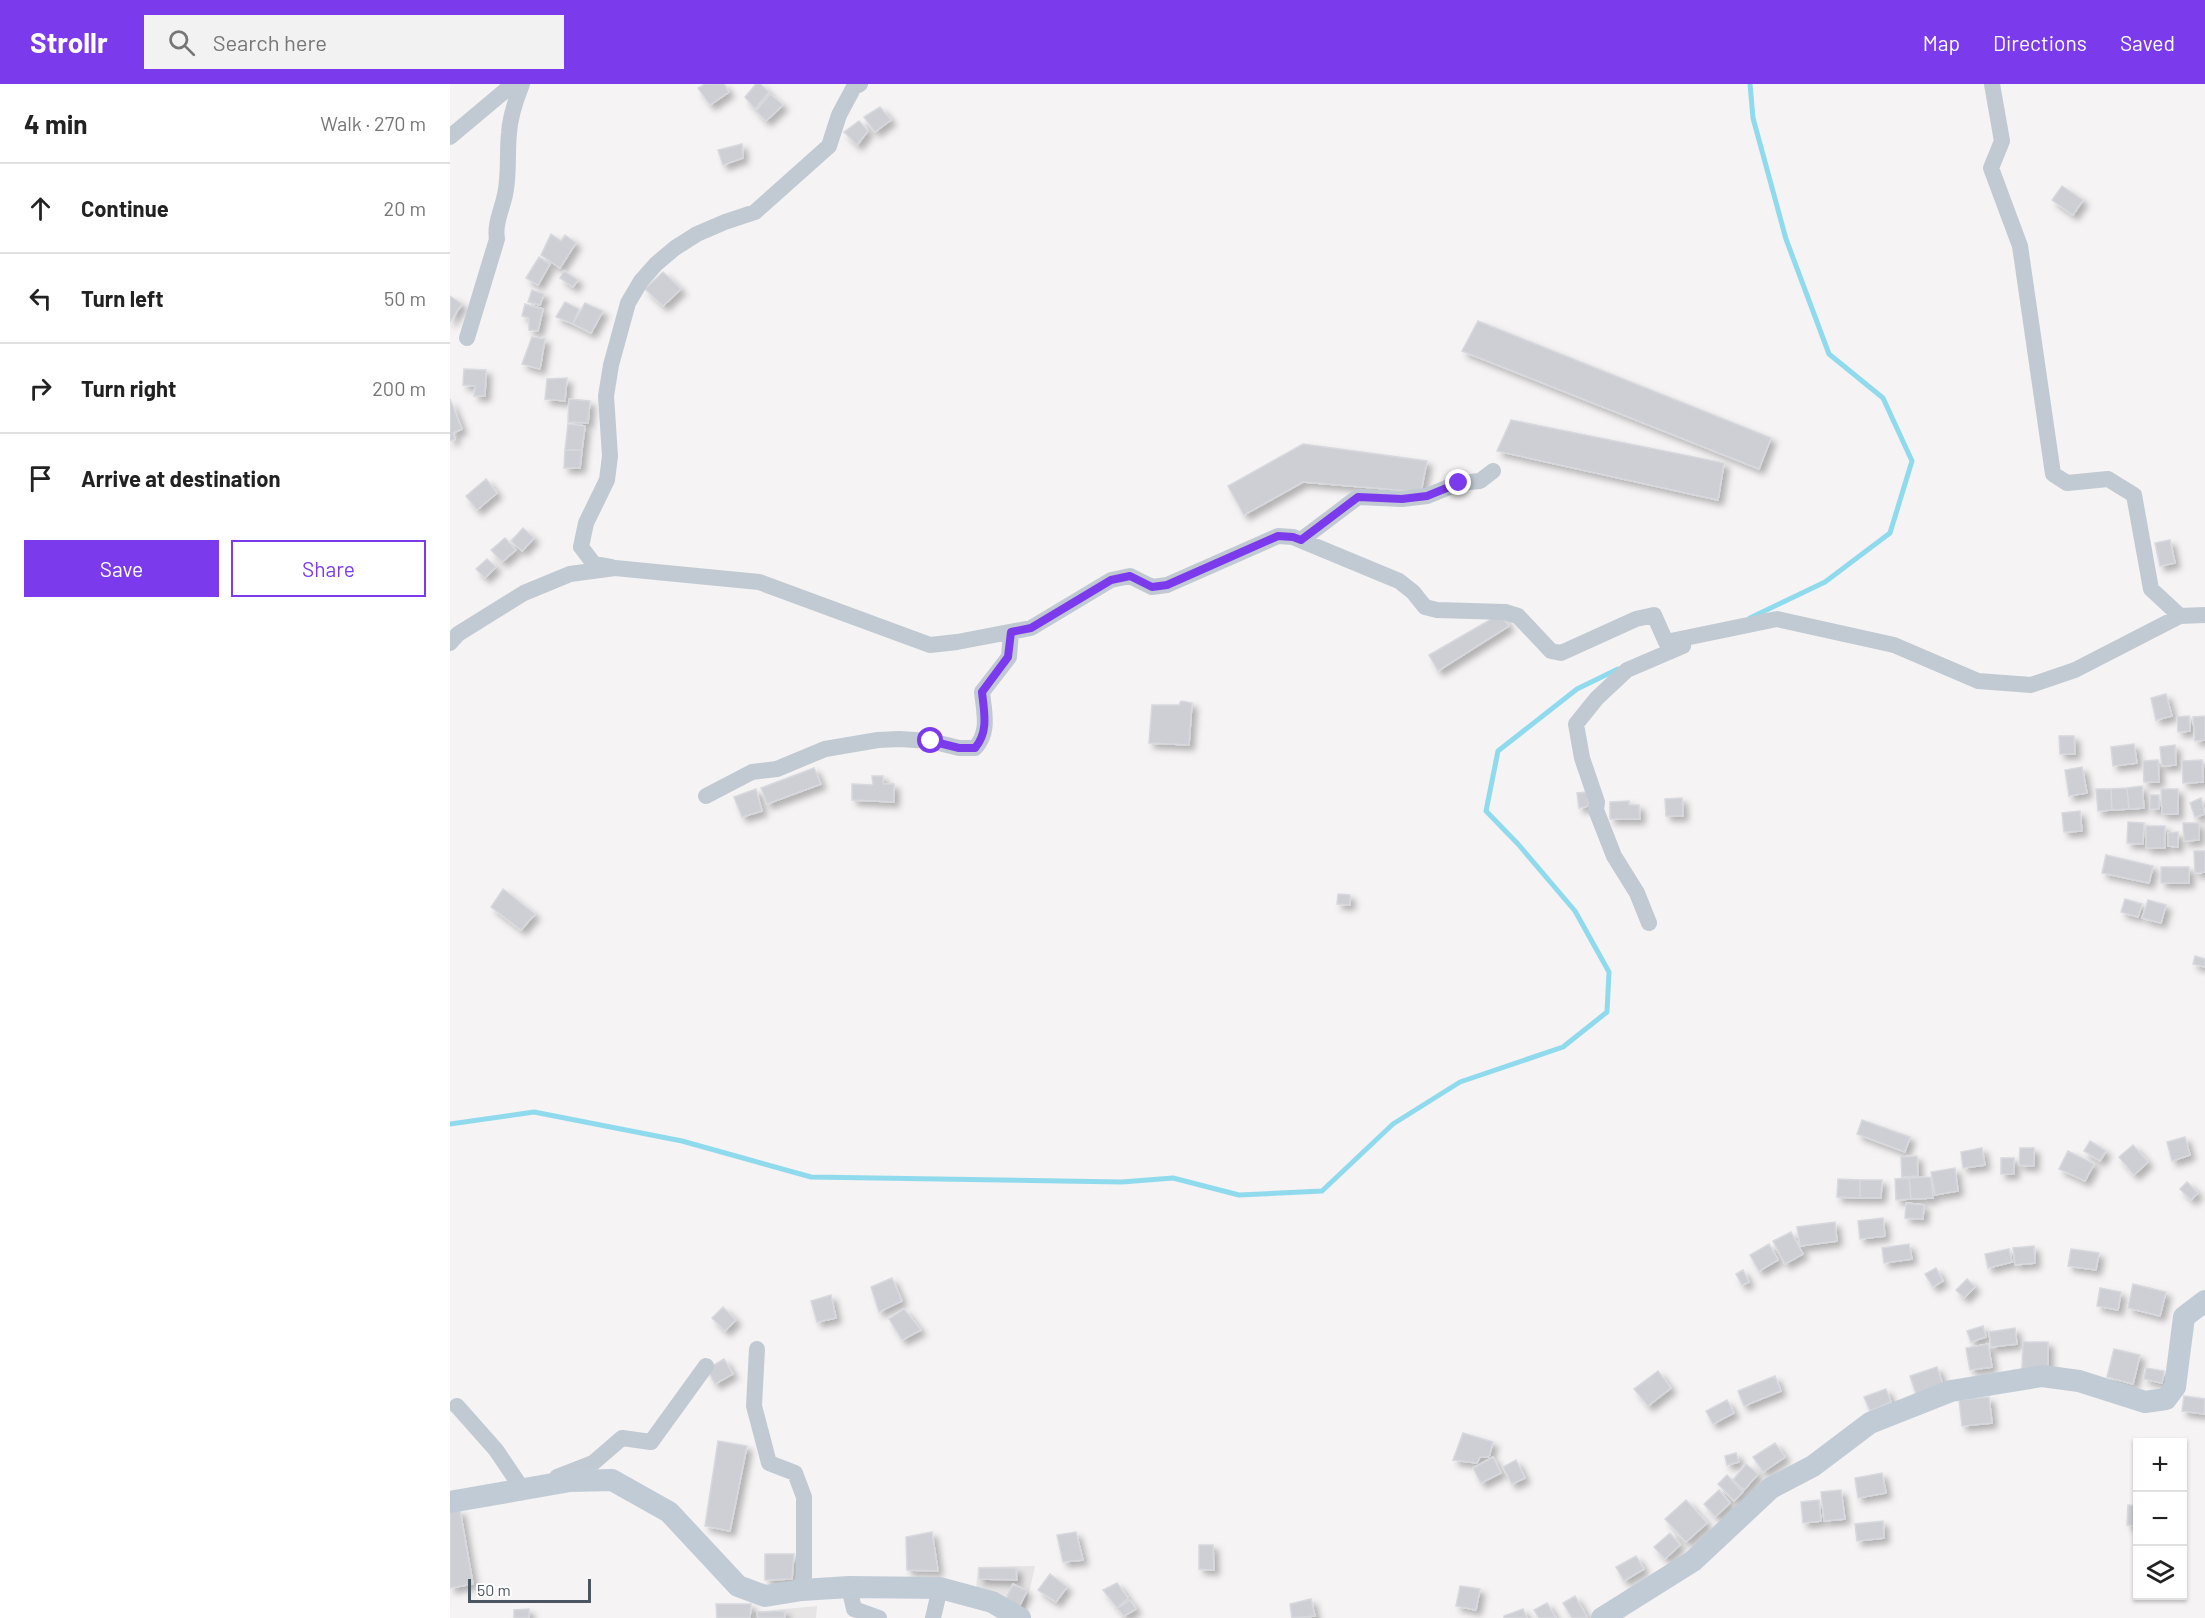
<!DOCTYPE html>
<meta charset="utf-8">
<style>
:root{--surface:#fff;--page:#f2f2f2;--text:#222;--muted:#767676;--line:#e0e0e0;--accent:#7c3aed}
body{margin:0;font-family:Barlow,sans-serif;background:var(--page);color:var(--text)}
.controls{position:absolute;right:18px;bottom:18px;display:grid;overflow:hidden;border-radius:0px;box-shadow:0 2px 4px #0004}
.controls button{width:54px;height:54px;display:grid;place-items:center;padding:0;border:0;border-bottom:2px solid var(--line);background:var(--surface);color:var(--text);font:30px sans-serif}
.scale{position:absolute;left:18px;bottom:15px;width:123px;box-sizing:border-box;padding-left:6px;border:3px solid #4a5661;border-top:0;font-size:16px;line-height:21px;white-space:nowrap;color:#4a5661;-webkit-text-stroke:4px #fff;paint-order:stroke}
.stop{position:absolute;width:18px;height:18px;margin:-14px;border:4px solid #7c3aed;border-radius:50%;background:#fff}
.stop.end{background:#7c3aed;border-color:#fff;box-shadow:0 2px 6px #0008}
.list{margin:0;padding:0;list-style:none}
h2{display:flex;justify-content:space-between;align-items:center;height:78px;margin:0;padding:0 24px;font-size:26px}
h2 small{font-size:20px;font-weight:400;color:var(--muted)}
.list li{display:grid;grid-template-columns:39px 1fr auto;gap:18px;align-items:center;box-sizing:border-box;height:90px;padding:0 24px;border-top:2px solid var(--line)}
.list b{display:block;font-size:22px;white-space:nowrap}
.list em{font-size:20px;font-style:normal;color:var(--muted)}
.actions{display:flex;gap:12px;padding:18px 24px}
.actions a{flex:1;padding:14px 0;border:2px solid var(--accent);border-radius:0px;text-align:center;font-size:21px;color:var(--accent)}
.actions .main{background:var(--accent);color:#fff}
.icon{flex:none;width:33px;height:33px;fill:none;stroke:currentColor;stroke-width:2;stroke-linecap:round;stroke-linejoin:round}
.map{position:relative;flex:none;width:1755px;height:1534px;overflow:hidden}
header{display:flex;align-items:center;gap:36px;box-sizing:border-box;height:84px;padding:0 30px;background:var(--accent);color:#fff}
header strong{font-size:28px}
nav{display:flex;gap:33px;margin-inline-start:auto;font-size:21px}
.search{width:420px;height:54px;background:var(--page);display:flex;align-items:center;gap:15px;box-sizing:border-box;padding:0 21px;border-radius:0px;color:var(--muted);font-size:22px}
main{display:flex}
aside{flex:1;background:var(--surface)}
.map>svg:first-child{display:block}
</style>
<header>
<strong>Strollr</strong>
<div class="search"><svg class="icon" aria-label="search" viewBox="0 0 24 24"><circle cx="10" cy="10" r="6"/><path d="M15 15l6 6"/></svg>Search here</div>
<nav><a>Map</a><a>Directions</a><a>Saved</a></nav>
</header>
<main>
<aside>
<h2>4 min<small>Walk · 270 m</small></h2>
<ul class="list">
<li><svg class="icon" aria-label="ahead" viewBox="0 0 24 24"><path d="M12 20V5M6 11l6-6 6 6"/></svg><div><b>Continue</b></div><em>20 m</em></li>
<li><svg class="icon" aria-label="left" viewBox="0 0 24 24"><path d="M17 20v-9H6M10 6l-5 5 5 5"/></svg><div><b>Turn left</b></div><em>50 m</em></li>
<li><svg class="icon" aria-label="right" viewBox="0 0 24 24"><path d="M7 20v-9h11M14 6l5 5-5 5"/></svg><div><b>Turn right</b></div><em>200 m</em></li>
<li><svg class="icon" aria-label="arrive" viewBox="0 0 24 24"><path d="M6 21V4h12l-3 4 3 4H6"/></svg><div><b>Arrive at destination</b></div></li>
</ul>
<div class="actions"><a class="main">Save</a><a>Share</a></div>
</aside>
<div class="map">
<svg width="1755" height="1534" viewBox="0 0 1755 1534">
<defs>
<filter id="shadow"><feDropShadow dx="5" dy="5" stdDeviation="3" flood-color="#0004"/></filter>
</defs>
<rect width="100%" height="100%" fill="#f5f3f3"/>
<path fill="#e6e4e5" d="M585 1482 574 1531 526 1506 528 1483Z
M367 1522 366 1534H304V1528Z"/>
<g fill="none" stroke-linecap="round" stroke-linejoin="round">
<path stroke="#90daee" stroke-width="5" d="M1300 534 1375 498 1440 449 1462 377 1433 314 1379 270 1336 155 1303 34 1300 0
M0 1040 84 1028 232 1057 361 1093 672 1098 723 1094 789 1111 872 1107 943 1040 1010 998 1113 963 1157 928 1159 888 1125 827 1068 760 1036 727 1048 667 1127 605 1168 585"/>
</g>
<path fill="#cdcfd5" stroke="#d7d9de" stroke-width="1.5" filter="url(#shadow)" d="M255 0H274L279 8 260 21 248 4Z
M306 0H310L319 8 305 25 295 13Z
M320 10 333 21 316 37 306 27Z
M430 23 441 36 425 48 414 33Z
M409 37 418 47 407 61 394 48Z
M292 60 293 74 273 81 268 66Z
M1612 102 1633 116 1623 131 1602 116Z
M101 150 111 157 115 151 126 159 110 184 91 171Z
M89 173 100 180 88 201 76 194Z
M114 187 128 196 123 203 110 194Z
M213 188 231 205 213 222 195 205Z
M82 206 94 210 90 221 78 218Z
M0 212 12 220 0 238Z
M115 218 129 225 123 240 106 233Z
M135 219 153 227 141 249 123 240Z
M75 220 93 225 88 247 79 246V234L72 232Z
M1028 237 1321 354 1309 385 1012 267Z
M82 253 95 255 90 285 72 280Z
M14 285 36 286 35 312H24L25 302 13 301Z
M117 294 115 317 95 315 97 295Z
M0 315 12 345 3 349 5 355 0 357Z
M119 315 140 317 138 339 118 338Z
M1061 336 1274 379 1268 416 1047 367Z
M118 340 135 342 132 366H115Z
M853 360 977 377 971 408 853 398 794 431 778 402Z
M115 366H132L130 384H114Z
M36 395 47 409 27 426 16 412Z
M73 444 84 454 72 467 61 457Z
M55 454 66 466 52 478 41 466Z
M1720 456 1725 479 1710 482 1705 459Z
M37 475 46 483 35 494 26 485Z
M1050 530 1059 542 988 587 979 571Z
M1716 610 1722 632 1706 636 1701 614Z
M731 617 742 619 739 661 699 659 702 621H729Z
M1739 632 1740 647 1728 648 1727 633Z
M1755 632V656L1745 657 1743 633Z
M1609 652H1624L1625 670H1610Z
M1684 660 1687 679 1663 682 1661 663Z
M1725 661 1726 681 1712 682 1710 663Z
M1708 676 1709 698H1694L1693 677Z
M1752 676 1753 698 1733 699 1732 677Z
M1632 683 1637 709 1619 712 1615 686Z
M364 684 371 700 317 720 311 704Z
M422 692H433V700H444V718L402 716V700L423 701Z
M1692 702 1694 724 1679 725 1677 704Z
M1677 704 1679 725 1662 726 1661 705Z
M306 705 312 727 292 733 284 713Z
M1646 705H1661L1662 726 1648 727Z
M1711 705H1728V730H1712Z
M1137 708 1139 722 1129 724 1127 709Z
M1700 711H1709V725H1700Z
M1232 714 1233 732H1216L1215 715Z
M1751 714 1755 730 1745 733 1740 719Z
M1179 717V721H1189L1190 735H1160V718Z
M1630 727 1632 747 1614 748 1612 729Z
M1678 738 1694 739 1693 760 1677 759Z
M1733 739H1749V756L1734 757Z
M1696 742H1715V764H1696Z
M1728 748V763L1718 762V749Z
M1744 767H1755V788L1745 789Z
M1656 771 1703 782 1699 799 1652 789Z
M1711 783H1739V799H1711Z
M53 805 85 830 71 846 41 823Z
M888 810 900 811V821L887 820Z
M1675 815 1692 820 1688 833 1671 828Z
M1698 816 1716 821 1711 839 1692 834Z
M1745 872 1755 875V883L1743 880Z
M1412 1036 1460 1053 1455 1068 1407 1050Z
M1735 1053 1740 1071 1722 1077 1717 1058Z
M1640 1057 1656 1067 1650 1077 1634 1067Z
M1683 1061 1698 1078 1684 1091 1669 1073Z
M1532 1064 1535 1081 1513 1084 1511 1068Z
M1570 1064H1584V1082L1569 1081Z
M1618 1067 1644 1080 1635 1097 1609 1085Z
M1467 1072 1468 1092 1452 1093 1451 1073Z
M1551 1074H1564V1090H1551Z
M1505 1084 1508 1107 1485 1111 1481 1088Z
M1481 1093 1483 1114 1461 1115 1459 1094Z
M1459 1094 1461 1115 1446 1116 1445 1095Z
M1388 1095 1410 1096V1114L1387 1113Z
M1410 1096H1432L1431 1114H1410Z
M1737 1098 1748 1109 1741 1116 1730 1105Z
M1456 1119 1474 1121 1473 1135 1455 1134Z
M1433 1134 1435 1152 1410 1155 1408 1137Z
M1385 1138 1387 1157 1350 1162 1347 1143Z
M1341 1148 1353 1170 1335 1180 1323 1157Z
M1319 1160 1328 1176 1309 1187 1300 1171Z
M1459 1160 1462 1175 1434 1179 1432 1164Z
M1584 1162 1585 1179 1565 1181 1563 1164Z
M1559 1165 1562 1178 1538 1184 1535 1170Z
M1621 1165 1649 1169 1646 1186 1618 1182Z
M1486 1184 1493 1197 1483 1203 1475 1190Z
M1293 1186 1299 1198 1292 1201 1286 1190Z
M442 1194 452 1217 429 1228 421 1203Z
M1517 1195 1525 1203 1514 1214 1506 1206Z
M1683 1200 1716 1208 1710 1232 1678 1224Z
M1650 1204 1671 1208 1668 1226 1647 1222Z
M381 1211 386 1234 367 1238 361 1217Z
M273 1223 286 1236 275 1247 262 1234Z
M454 1225 471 1246 452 1256 439 1235Z
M1533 1242 1536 1253 1521 1258 1517 1247Z
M1565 1244 1567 1260 1541 1263 1539 1248Z
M1573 1258H1598V1285L1572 1284Z
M1538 1260 1542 1283 1520 1286 1516 1264Z
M1664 1265 1690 1271 1683 1300 1657 1293Z
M274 1275 283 1290 265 1300 257 1285Z
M1487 1283 1493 1301 1466 1310 1460 1292Z
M1696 1284 1714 1287 1712 1299 1694 1295Z
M1208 1287 1221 1304 1198 1322 1184 1305Z
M1325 1292 1331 1307 1294 1322 1288 1307Z
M1436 1305 1441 1318 1420 1327 1414 1313Z
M1734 1312 1755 1315 1754 1330 1732 1327Z
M1539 1313 1542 1339 1512 1342 1509 1316Z
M1277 1316 1284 1329 1263 1340 1256 1327Z
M1013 1349 1043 1358 1039 1373H1030L1027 1379 1003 1376Z
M268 1357 297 1362 280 1447 255 1442Z
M1325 1359 1335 1373 1313 1388 1303 1373Z
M1286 1369 1289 1378 1277 1381 1275 1372Z
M1043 1373 1051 1389 1031 1399 1023 1384Z
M1066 1376 1075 1394 1062 1400 1053 1383Z
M1296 1380 1308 1390 1294 1406 1283 1396Z
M1432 1389 1436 1409 1408 1414 1405 1394Z
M1277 1391 1293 1408 1284 1417 1268 1400Z
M1269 1406 1280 1419 1265 1433 1254 1420Z
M1391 1406 1395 1435 1374 1437 1371 1408Z
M1236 1416 1257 1439 1236 1458 1215 1435Z
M1369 1416 1371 1437 1353 1439 1351 1418Z
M1678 1421 1688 1422V1442L1677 1441Z
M10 1426 23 1500 0 1504V1428Z
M1433 1437 1434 1454 1407 1457 1405 1440Z
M482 1448 488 1487 457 1486 456 1453Z
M626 1448 633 1476 613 1478 607 1451Z
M1220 1449 1230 1461 1215 1475 1204 1463Z
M749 1461H763L764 1486 749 1485Z
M315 1470H344L342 1495 315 1496Z
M1186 1472 1194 1485 1174 1497 1166 1483Z
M529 1484H566L567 1496 529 1495Z
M600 1490 617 1503 606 1518 588 1506Z
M667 1499 678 1514 667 1524 653 1506Z
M563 1500 577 1507 568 1525 554 1519Z
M1010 1502 1030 1505 1026 1526 1006 1522Z
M1125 1512 1137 1533 1135 1534H1122L1113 1519Z
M861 1515 865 1532 842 1534 840 1520Z
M680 1516 686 1525 674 1532 667 1524Z
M1097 1519 1106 1534H1089L1084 1526Z
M266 1520H301L300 1534H267Z
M79 1525V1534H64V1526Z
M1073 1525 1077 1534H1054V1532Z
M334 1527 335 1534H308L307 1528Z"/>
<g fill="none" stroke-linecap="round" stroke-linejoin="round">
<path stroke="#c1cad2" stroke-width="16" d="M1542 0 1552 57 1541 84 1570 162 1603 390 1617 399 1658 395 1684 411 1701 505 1730 532
M0 53 63 0
M17 254 47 155C44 138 54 122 56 105 59 87 57 68 59 49 60 33 66 15 72 0
M851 456 908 413 952 415 977 412 1009 399 1030 397 1043 387
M161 483 144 480 131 463 136 439 157 396 160 372 156 312 161 281 178 219 191 197 206 180 225 164 247 150 275 138 305 128 379 62 389 31 404 3 410 0
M0 559 8 550 74 509 120 490 165 484 309 498 480 561 507 558 581 544 661 496 680 492 702 503 717 501 828 452 843 453 949 497 963 508 975 523 987 526 1055 528 1068 532 1101 567 1111 569 1186 535 1204 531 1216 558 1327 535 1444 561 1528 597 1581 601 1625 586 1730 532 1755 531
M256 712 302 688 327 685 375 665 428 656 449 655 481 657 509 664H525C540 648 534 628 532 608L559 573 561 548
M1199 839 1187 809 1164 772 1146 726 1147 718 1132 674 1126 640 1147 614 1177 586 1233 562
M307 1265 304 1322 319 1379 345 1389 354 1413V1492L352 1506
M7 1322 46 1366 73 1406 80 1404
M107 1393 143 1379 172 1354 201 1358 256 1282
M399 1503 404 1525 429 1534
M483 1534 490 1504"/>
<path stroke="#c1cbd6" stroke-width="22" d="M0 1418 120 1397 162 1396 219 1428 288 1502 315 1512 352 1506 399 1503 490 1504 542 1518 570 1534
M1152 1534 1243 1477 1321 1404 1363 1382 1420 1339 1501 1307 1592 1292 1629 1297 1695 1318 1716 1315 1725 1303 1734 1233 1755 1217"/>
</g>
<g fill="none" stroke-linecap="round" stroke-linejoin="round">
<path stroke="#7c3aed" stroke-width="8" d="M481 657 509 664H525C539 648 534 628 532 608L558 573 561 548 581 544 661 496 680 492 702 503 717 501 828 452 843 453 851 456 908 413 952 415 977 412 1009 399"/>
</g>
</svg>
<div class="controls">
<button>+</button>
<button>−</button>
<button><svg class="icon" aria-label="layers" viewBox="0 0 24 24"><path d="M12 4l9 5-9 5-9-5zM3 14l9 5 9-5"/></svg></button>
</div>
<div class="scale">50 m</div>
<div class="stop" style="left:481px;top:657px"></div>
<div class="stop end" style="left:1009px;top:399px"></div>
</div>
</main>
